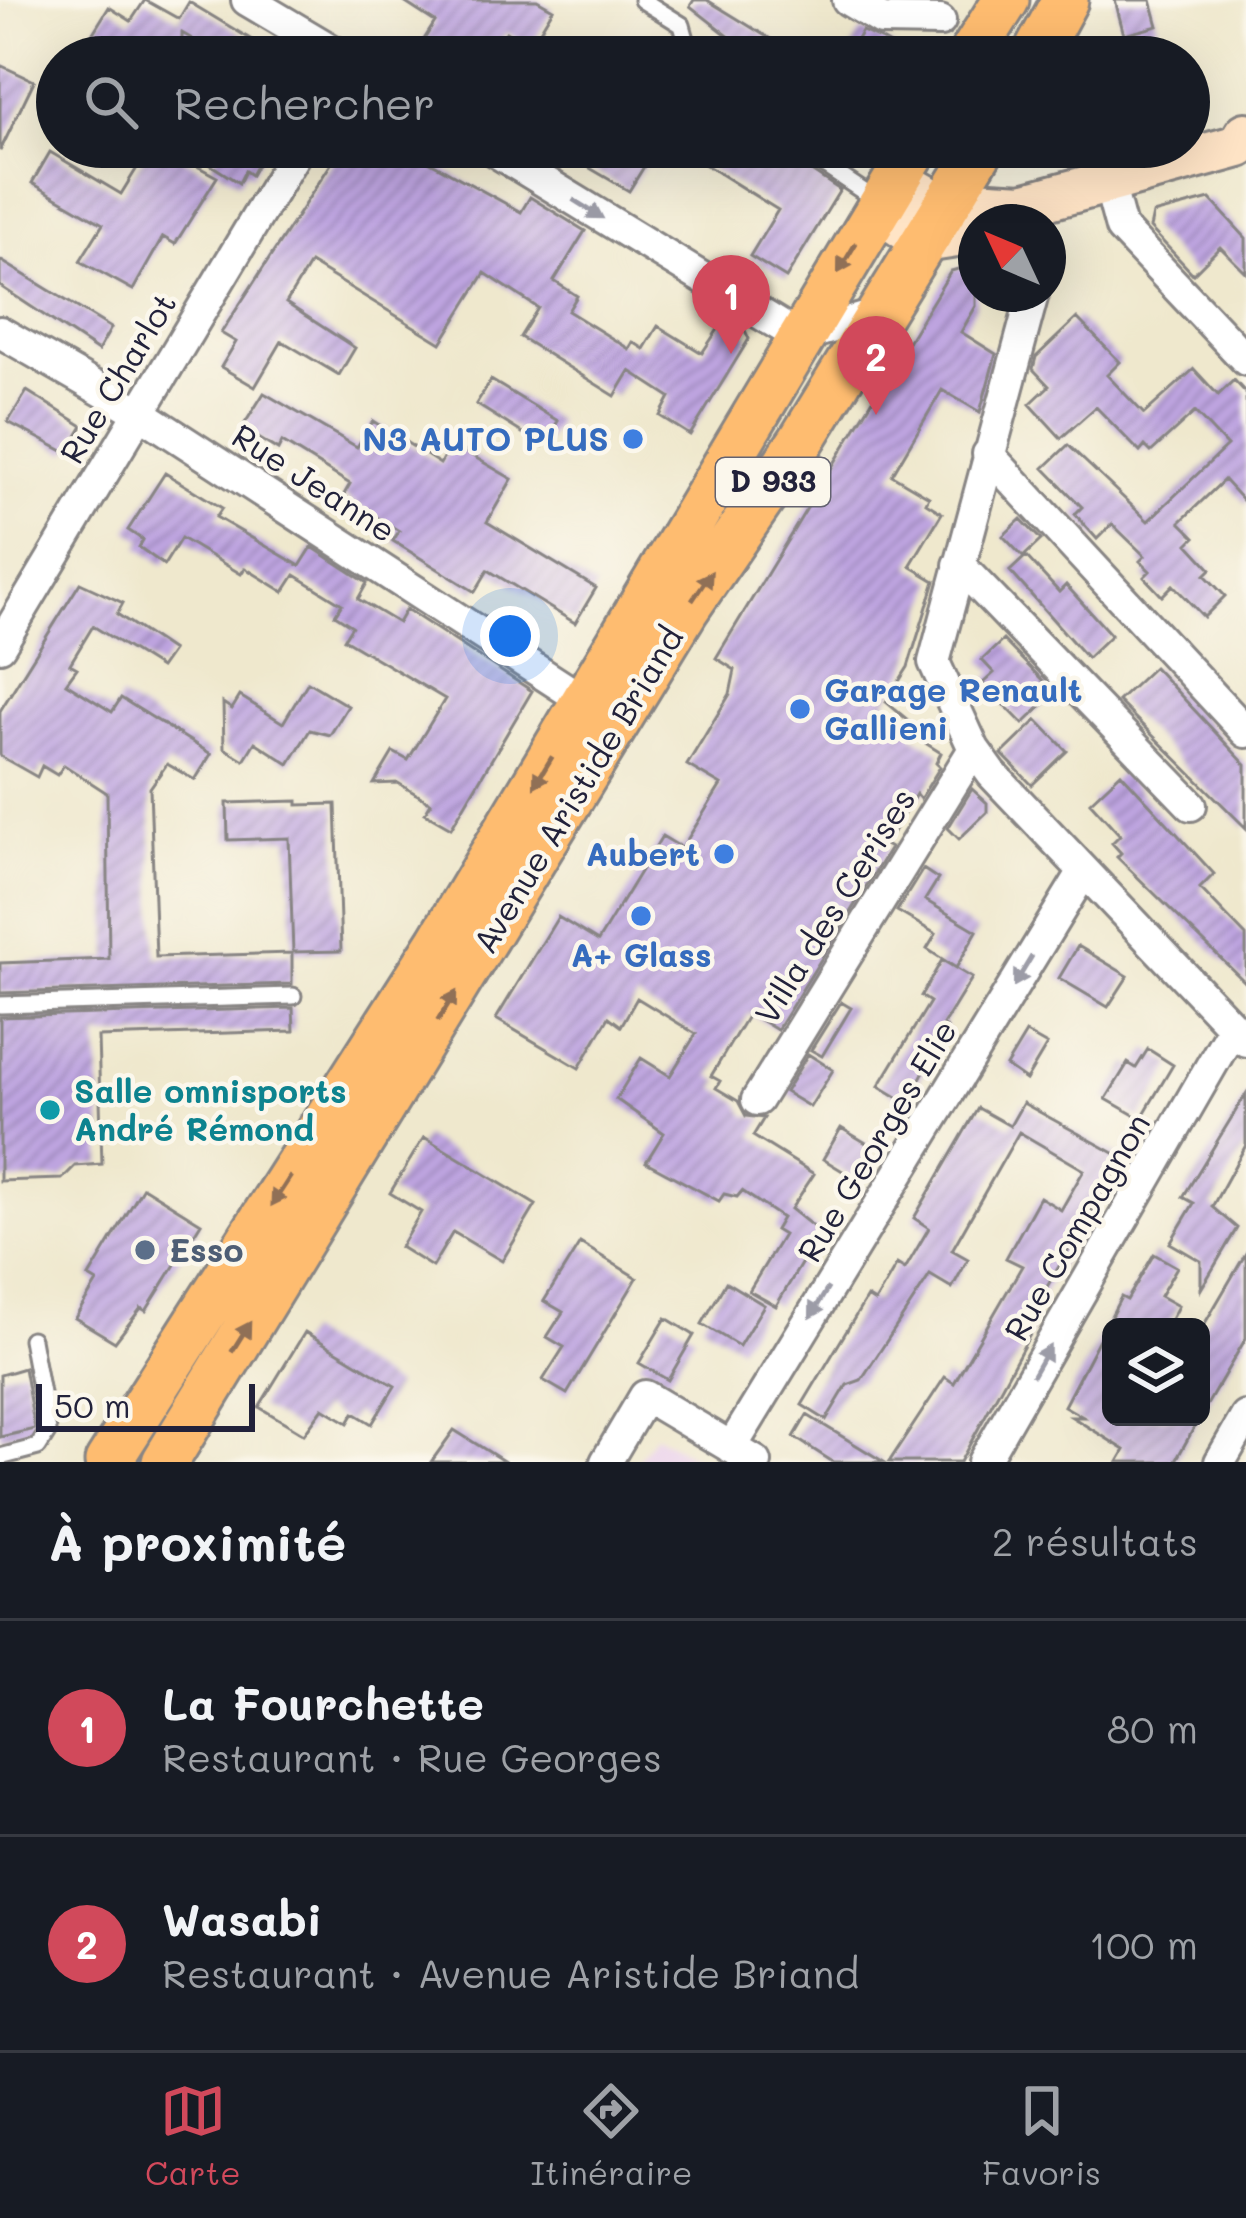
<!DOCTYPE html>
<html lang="fr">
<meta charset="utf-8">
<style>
:root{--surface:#171b24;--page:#242831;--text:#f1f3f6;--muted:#9ea1a6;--line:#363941;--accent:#d1495b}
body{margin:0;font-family:Mali,sans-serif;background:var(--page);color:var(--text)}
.controls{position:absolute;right:36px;bottom:36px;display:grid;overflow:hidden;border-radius:18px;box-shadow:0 12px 48px #0002}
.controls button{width:108px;height:108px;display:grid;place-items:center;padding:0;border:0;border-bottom:3px solid var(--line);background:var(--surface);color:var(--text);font:60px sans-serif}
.compass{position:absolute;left:958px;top:204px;width:108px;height:108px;border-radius:50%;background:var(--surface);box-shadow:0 12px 48px #0002;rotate:314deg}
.scale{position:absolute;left:36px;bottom:30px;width:219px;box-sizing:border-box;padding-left:12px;border:6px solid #22223b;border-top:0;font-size:33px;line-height:42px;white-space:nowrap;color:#22223b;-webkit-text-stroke:9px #fbf7ec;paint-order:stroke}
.you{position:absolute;left:510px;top:636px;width:42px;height:42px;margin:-30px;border:9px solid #fff;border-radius:50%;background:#1a73e8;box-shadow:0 0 0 18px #1a73e833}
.badge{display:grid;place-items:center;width:78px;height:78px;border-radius:50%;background:var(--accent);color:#fff;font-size:39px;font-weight:700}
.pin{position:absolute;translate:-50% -99px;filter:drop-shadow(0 3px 6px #0008)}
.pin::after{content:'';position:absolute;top:63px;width:42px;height:36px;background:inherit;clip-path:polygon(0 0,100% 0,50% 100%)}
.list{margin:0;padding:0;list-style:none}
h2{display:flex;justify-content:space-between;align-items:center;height:156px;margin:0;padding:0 48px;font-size:51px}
h2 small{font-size:39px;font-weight:400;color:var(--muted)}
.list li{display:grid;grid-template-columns:78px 1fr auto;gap:36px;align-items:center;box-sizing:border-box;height:216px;padding:0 48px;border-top:3px solid var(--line)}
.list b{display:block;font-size:45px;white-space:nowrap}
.list p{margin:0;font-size:39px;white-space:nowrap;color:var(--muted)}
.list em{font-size:39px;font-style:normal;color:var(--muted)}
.icon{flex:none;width:66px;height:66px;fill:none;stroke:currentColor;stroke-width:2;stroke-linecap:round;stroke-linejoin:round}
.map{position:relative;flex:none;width:1246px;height:1462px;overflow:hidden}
.search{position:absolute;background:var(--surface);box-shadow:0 12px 48px #0002;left:36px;right:36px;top:36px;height:132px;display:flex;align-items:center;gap:30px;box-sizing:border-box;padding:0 42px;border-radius:66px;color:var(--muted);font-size:45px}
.sheet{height:588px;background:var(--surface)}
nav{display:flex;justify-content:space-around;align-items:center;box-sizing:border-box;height:168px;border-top:3px solid var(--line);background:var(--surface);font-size:33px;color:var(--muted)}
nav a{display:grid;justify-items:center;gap:6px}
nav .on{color:var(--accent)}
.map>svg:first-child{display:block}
</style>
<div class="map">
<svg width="1246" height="1462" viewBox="0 0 1246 1462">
<defs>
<pattern id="building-hatch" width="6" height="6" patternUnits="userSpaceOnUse" patternTransform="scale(3)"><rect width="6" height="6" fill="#bea4e0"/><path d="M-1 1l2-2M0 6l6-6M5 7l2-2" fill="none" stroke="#9a85b7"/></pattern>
</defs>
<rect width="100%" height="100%" fill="#fbf7ec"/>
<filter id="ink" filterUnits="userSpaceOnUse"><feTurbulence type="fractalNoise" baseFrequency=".00833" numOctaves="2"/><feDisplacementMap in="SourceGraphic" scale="24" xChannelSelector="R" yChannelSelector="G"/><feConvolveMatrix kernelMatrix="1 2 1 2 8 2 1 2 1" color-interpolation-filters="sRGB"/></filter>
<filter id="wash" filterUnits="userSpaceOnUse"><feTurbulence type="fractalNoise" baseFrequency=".004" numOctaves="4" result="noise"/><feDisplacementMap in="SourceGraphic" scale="48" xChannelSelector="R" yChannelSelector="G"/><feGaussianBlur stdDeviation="2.7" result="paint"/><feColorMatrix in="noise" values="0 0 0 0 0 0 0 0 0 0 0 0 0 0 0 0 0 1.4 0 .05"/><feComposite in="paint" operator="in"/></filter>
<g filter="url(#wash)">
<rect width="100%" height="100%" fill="#efe8cd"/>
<path fill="#ead1ec" d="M655 1435 703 1462H637Z"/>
<g id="blocks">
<path fill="url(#building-hatch)" d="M145 0 179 19 189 2 280 57H223L182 33V57H121L91 36 109 7 131 21Z
M401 0H537L553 9 530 47 506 32 490 57H413L435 22Z
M694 0H707L800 57H755L690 6Z
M1115 0H1151L1158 26 1124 35Z
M862 31 882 40 911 57H846Z
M0 65 34 81 0 151Z
M162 147 217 177 175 244 163 237 133 290 80 261 103 224 32 183 50 152 121 194 142 160 150 152 157 156Z
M203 147H267L251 175 245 171 239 183 211 165 217 155Z
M342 147H358L379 159 386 147H403L521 212 530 197 585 231 554 281 577 296 568 311 629 349 633 342 644 349 658 326 702 353 727 316 743 326 749 339 690 435 660 416 670 397 630 371 615 396 520 337 538 308 485 273 441 343 310 263 286 303 355 348 339 375 282 341 255 387 221 367 236 342 221 333Z
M554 147H656L629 191Z
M677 147H785L790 157 840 190 786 278 750 256 778 210Z
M819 147H865L852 169Z
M1210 199 1246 238V273L1220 247 1193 274 1150 228 1153 214Z
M0 260 111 328 98 351 0 286Z
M976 264V306L961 332 996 354 980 412 942 390 892 475 929 497 926 503 942 513 910 566 935 581 908 667 886 702 915 726 911 734 941 753 936 763 940 767 920 799 916 794 885 845 890 848 777 1030 749 1013 711 1076 720 1081 716 1088 738 1101 746 1116 764 1118 753 1136 814 1174 791 1209 820 1232 776 1306 749 1291 783 1235 775 1230 782 1218 742 1191 737 1197 724 1194 719 1201 646 1162 664 1133 616 1099 641 1058 670 1076 696 1034 637 998 621 1026 609 1017 579 1068 496 1019 558 917 598 941 662 836 682 848 721 785 687 765 730 694 735 670 716 658 951 271Z
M1077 318 1120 362 1107 375 1144 414 1194 369 1218 395 1234 380 1246 393V504L1224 480 1180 522 1195 537 1188 544 1211 569 1205 575 1225 596 1204 617 1173 585 1162 596 1144 577 1150 571 1140 561 1145 556 1112 524 1097 539 1075 514 1082 507 1044 468 1068 445 1148 521 1227 446 1195 412 1151 452 1145 446 1140 452 1096 407 1061 438 1030 404 1049 386 1033 369 1036 357Z
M491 380 558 421 543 446 476 404Z
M27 391 83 426 67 453 8 422Z
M264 393 357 447 373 421 440 464 452 444 512 479 487 522 596 588 575 623 488 570 475 592 393 541 399 531 343 496 350 484 282 442 278 450 242 428Z
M165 473 222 508 216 517 300 566 312 547 367 583 358 599 398 623 406 609 532 691 451 828 425 813 431 803 398 783 374 784 393 752 408 760 445 699 344 639 352 626 335 615 342 604 295 575 284 592 245 568 241 574 181 538 164 565 139 547 143 540 128 530Z
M1021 519 1041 540 1023 557 1003 536Z
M1026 556 1059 592 1066 585 1111 635 1087 658 1010 571Z
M80 583 123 603 117 614 172 651 160 668 93 626 70 664 77 668 66 683 112 712 121 698 211 754 195 780 167 764 150 788 156 957 292 953V984L0 993V963L109 959 107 793 64 765 57 775 42 766 37 777 0 756V711Z
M1003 640 1055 693 1023 724 983 683 994 673 982 660Z
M1154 667 1246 765V828L1118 701Z
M308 682 348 706 330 735 310 730 289 764 255 742 244 760 224 748 223 703 232 709 240 696 283 723Z
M1037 720 1067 751 1032 785 1002 754Z
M1121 773 1214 874 1200 888 1246 936V983L1117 857 1121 853 1112 843 1120 835 1090 802Z
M972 789 987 803V812L959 839 948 828Z
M298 801V805L336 804 341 951 293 952 289 838 228 840 227 803Z
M923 869 938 879 925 900 977 931 956 968 927 949 936 934 897 911Z
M1078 946 1128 976 1108 1007 1059 978Z
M942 960 972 978 943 1025 947 1028 907 1103 879 1086 930 1002 921 996Z
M841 1002 851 1008 822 1056 811 1050Z
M293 1008 294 1031 98 1037 102 1164 75 1166 62 1179 0 1181V1017Z
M1026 1033 1047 1045 1026 1080 1006 1066Z
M1148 1049 1173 1065 1141 1119 1106 1099 1128 1063 1136 1068Z
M808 1054 833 1070 810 1107 785 1092Z
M1246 1094V1145L1212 1207 1237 1228 1201 1289V1261L1170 1243 1194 1203 1183 1197Z
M1023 1103 1123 1158 1025 1324 1033 1329 960 1462H889L945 1377 954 1383 1022 1266 1006 1258 1040 1197 1061 1210 1084 1170 1019 1132 952 1250 968 1259 952 1288 930 1275 861 1380 847 1385 826 1420 802 1405 867 1297 875 1302 897 1264 905 1269 929 1228 914 1218 978 1108 1010 1126Z
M841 1128 873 1147 854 1178 823 1159Z
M424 1137 536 1205 502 1261 453 1232 432 1267 400 1247 421 1212 390 1193Z
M143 1187 201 1223 146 1311 141 1308 115 1342 75 1318 97 1282 89 1277Z
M580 1243 637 1278 567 1394 543 1380 564 1347 547 1337 563 1312 544 1301Z
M1246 1253V1338L1201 1415V1330Z
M1154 1254 1177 1267 1160 1296 1178 1306 1167 1327H1111V1417H1200L1175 1462H1118L1125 1450 1072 1417H1083L1064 1406 1121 1297 1127 1300Z
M726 1282 764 1305 739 1346 702 1324Z
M666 1318 694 1335 668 1380 639 1363Z
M305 1332 395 1386 372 1424 354 1413 348 1423 323 1408 304 1434 259 1407Z
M24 1368 35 1429 0 1437V1375Z
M807 1415 884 1462H833L794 1437Z
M454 1430 505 1462H431Z"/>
</g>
</g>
<g filter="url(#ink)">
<use href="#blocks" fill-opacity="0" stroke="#888584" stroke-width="3"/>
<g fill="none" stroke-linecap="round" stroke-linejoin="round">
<defs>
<path id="service" d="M642 0 682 25 691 57
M797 147 879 202
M0 1005 293 996
M0 1457 38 1447 48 1431 31 1339"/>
<path id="minor" d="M247 0 343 57
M848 0 882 20 940 21
M488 147 799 337 878 314
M1114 202 1121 228 1246 360
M1033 294 934 662 974 749 992 774 1246 1041
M0 332 139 412 586 702
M988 454 1246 732
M959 565 1191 805
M0 646 299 147
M757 1100 974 749
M731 1448 1084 871
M606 1462 645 1396 756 1462
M983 1462 1233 1028
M1220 1462 1246 1417"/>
<path id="secondary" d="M896 179 944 207 974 202 1023 205 1239 146 1246 134
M881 203 896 222 924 241 976 233"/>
<path id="primary" d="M970 57 1006 0
M1034 57 1065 0
M108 1462 440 942 916 147
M165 1462 686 609 800 443 982 147"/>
</defs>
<use href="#service" stroke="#888584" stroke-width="21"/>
<use href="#minor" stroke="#888584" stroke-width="36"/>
<use href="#secondary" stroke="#888584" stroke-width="48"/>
<use href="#primary" stroke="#888584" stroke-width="51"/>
<use href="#service" stroke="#fff" stroke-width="15"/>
<use href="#minor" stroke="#fff" stroke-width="30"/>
<use href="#secondary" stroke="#ffe4c6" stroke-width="42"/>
<use href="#primary" stroke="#febc70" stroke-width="45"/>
</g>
<defs><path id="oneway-solid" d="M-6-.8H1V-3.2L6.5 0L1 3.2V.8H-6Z" transform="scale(3)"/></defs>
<g fill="#9c9ca7">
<use href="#oneway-solid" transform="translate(588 209) rotate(32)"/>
<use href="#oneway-solid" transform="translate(1023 971) rotate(121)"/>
<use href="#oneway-solid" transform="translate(819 1303) rotate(121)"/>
<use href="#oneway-solid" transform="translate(1041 1361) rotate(-60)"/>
</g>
<g fill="#906f56">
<use href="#oneway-solid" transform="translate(847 258) rotate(121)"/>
<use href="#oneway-solid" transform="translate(702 586) rotate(-56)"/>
<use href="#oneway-solid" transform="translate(543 772) rotate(121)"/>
<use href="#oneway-solid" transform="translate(447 1006) rotate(-58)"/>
<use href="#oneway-solid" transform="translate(281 1191) rotate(123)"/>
<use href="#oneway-solid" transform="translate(241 1337) rotate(-58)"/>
</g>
</g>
<g fill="#3f7fe0" stroke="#fbf7ec" stroke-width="4.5">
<circle cx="633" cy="439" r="12"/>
<circle cx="800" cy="709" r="12"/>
<circle cx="724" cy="854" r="12"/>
<circle cx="641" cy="916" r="12"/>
</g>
<circle fill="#0f9aa8" stroke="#fbf7ec" stroke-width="4.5" cx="50" cy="1110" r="12"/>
<circle fill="#5c6f8a" stroke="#fbf7ec" stroke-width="4.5" cx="145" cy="1250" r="12"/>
<g text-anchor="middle" stroke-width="9" stroke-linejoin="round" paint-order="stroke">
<rect fill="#fbf7ec" stroke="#636270" stroke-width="3" x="716" y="458" width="114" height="48" rx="9"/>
<g font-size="30" font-weight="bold" fill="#22223b">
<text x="773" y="492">D 933</text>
</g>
<g font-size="33" fill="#22223b" stroke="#fbf7ec">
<text transform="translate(118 378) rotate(-59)" y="12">Rue Charlot</text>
<text transform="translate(314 483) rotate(33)" y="12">Rue Jeanne</text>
<text transform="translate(578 790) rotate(-59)" y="12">Avenue Aristide Briand</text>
<text transform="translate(835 906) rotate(-58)" y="12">Villa des Cerises</text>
<text transform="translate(877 1141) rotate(-59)" y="12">Rue Georges Elie</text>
<text transform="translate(1077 1227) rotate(-60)" y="12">Rue Compagnon</text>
</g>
<g font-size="33" font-weight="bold" fill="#366cbe" stroke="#fbf7ec" text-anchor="end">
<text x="609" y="451">N3 AUTO PLUS</text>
<text x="824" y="702" text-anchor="start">Garage Renault<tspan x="824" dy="38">Gallieni</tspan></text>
<text x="700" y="866">Aubert</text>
<text x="641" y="967" text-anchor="middle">A+ Glass</text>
</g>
<g font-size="33" font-weight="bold" fill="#0d838f" stroke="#fbf7ec" text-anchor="start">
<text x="74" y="1103">Salle omnisports<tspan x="74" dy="38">André Rémond</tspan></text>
</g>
<g font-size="33" font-weight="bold" fill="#4e5e75" stroke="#fbf7ec" text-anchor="start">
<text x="169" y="1262">Esso</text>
</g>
</g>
</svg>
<div class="controls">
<button><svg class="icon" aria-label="layers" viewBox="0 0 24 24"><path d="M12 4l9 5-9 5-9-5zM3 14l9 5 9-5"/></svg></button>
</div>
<svg class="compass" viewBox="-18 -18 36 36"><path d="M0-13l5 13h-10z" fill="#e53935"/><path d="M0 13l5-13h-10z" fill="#9ea1a6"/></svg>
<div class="scale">50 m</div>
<div class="you"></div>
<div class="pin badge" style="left:731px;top:354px">1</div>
<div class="pin badge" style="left:876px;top:415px">2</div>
<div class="search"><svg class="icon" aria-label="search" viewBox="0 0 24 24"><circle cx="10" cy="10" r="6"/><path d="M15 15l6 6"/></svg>Rechercher</div>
</div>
<section class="sheet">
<h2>À proximité<small>2 résultats</small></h2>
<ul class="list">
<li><span class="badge">1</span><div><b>La Fourchette</b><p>Restaurant · Rue Georges</p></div><em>80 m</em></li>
<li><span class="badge">2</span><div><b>Wasabi</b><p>Restaurant · Avenue Aristide Briand</p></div><em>100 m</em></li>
</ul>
</section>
<nav>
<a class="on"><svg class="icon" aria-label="map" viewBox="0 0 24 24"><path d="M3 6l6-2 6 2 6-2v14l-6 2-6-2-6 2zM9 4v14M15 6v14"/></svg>Carte</a>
<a><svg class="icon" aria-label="directions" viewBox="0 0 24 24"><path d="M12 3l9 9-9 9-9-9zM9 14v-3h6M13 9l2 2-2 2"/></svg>Itinéraire</a>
<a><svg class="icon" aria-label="saved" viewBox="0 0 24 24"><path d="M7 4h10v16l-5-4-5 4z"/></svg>Favoris</a>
</nav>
